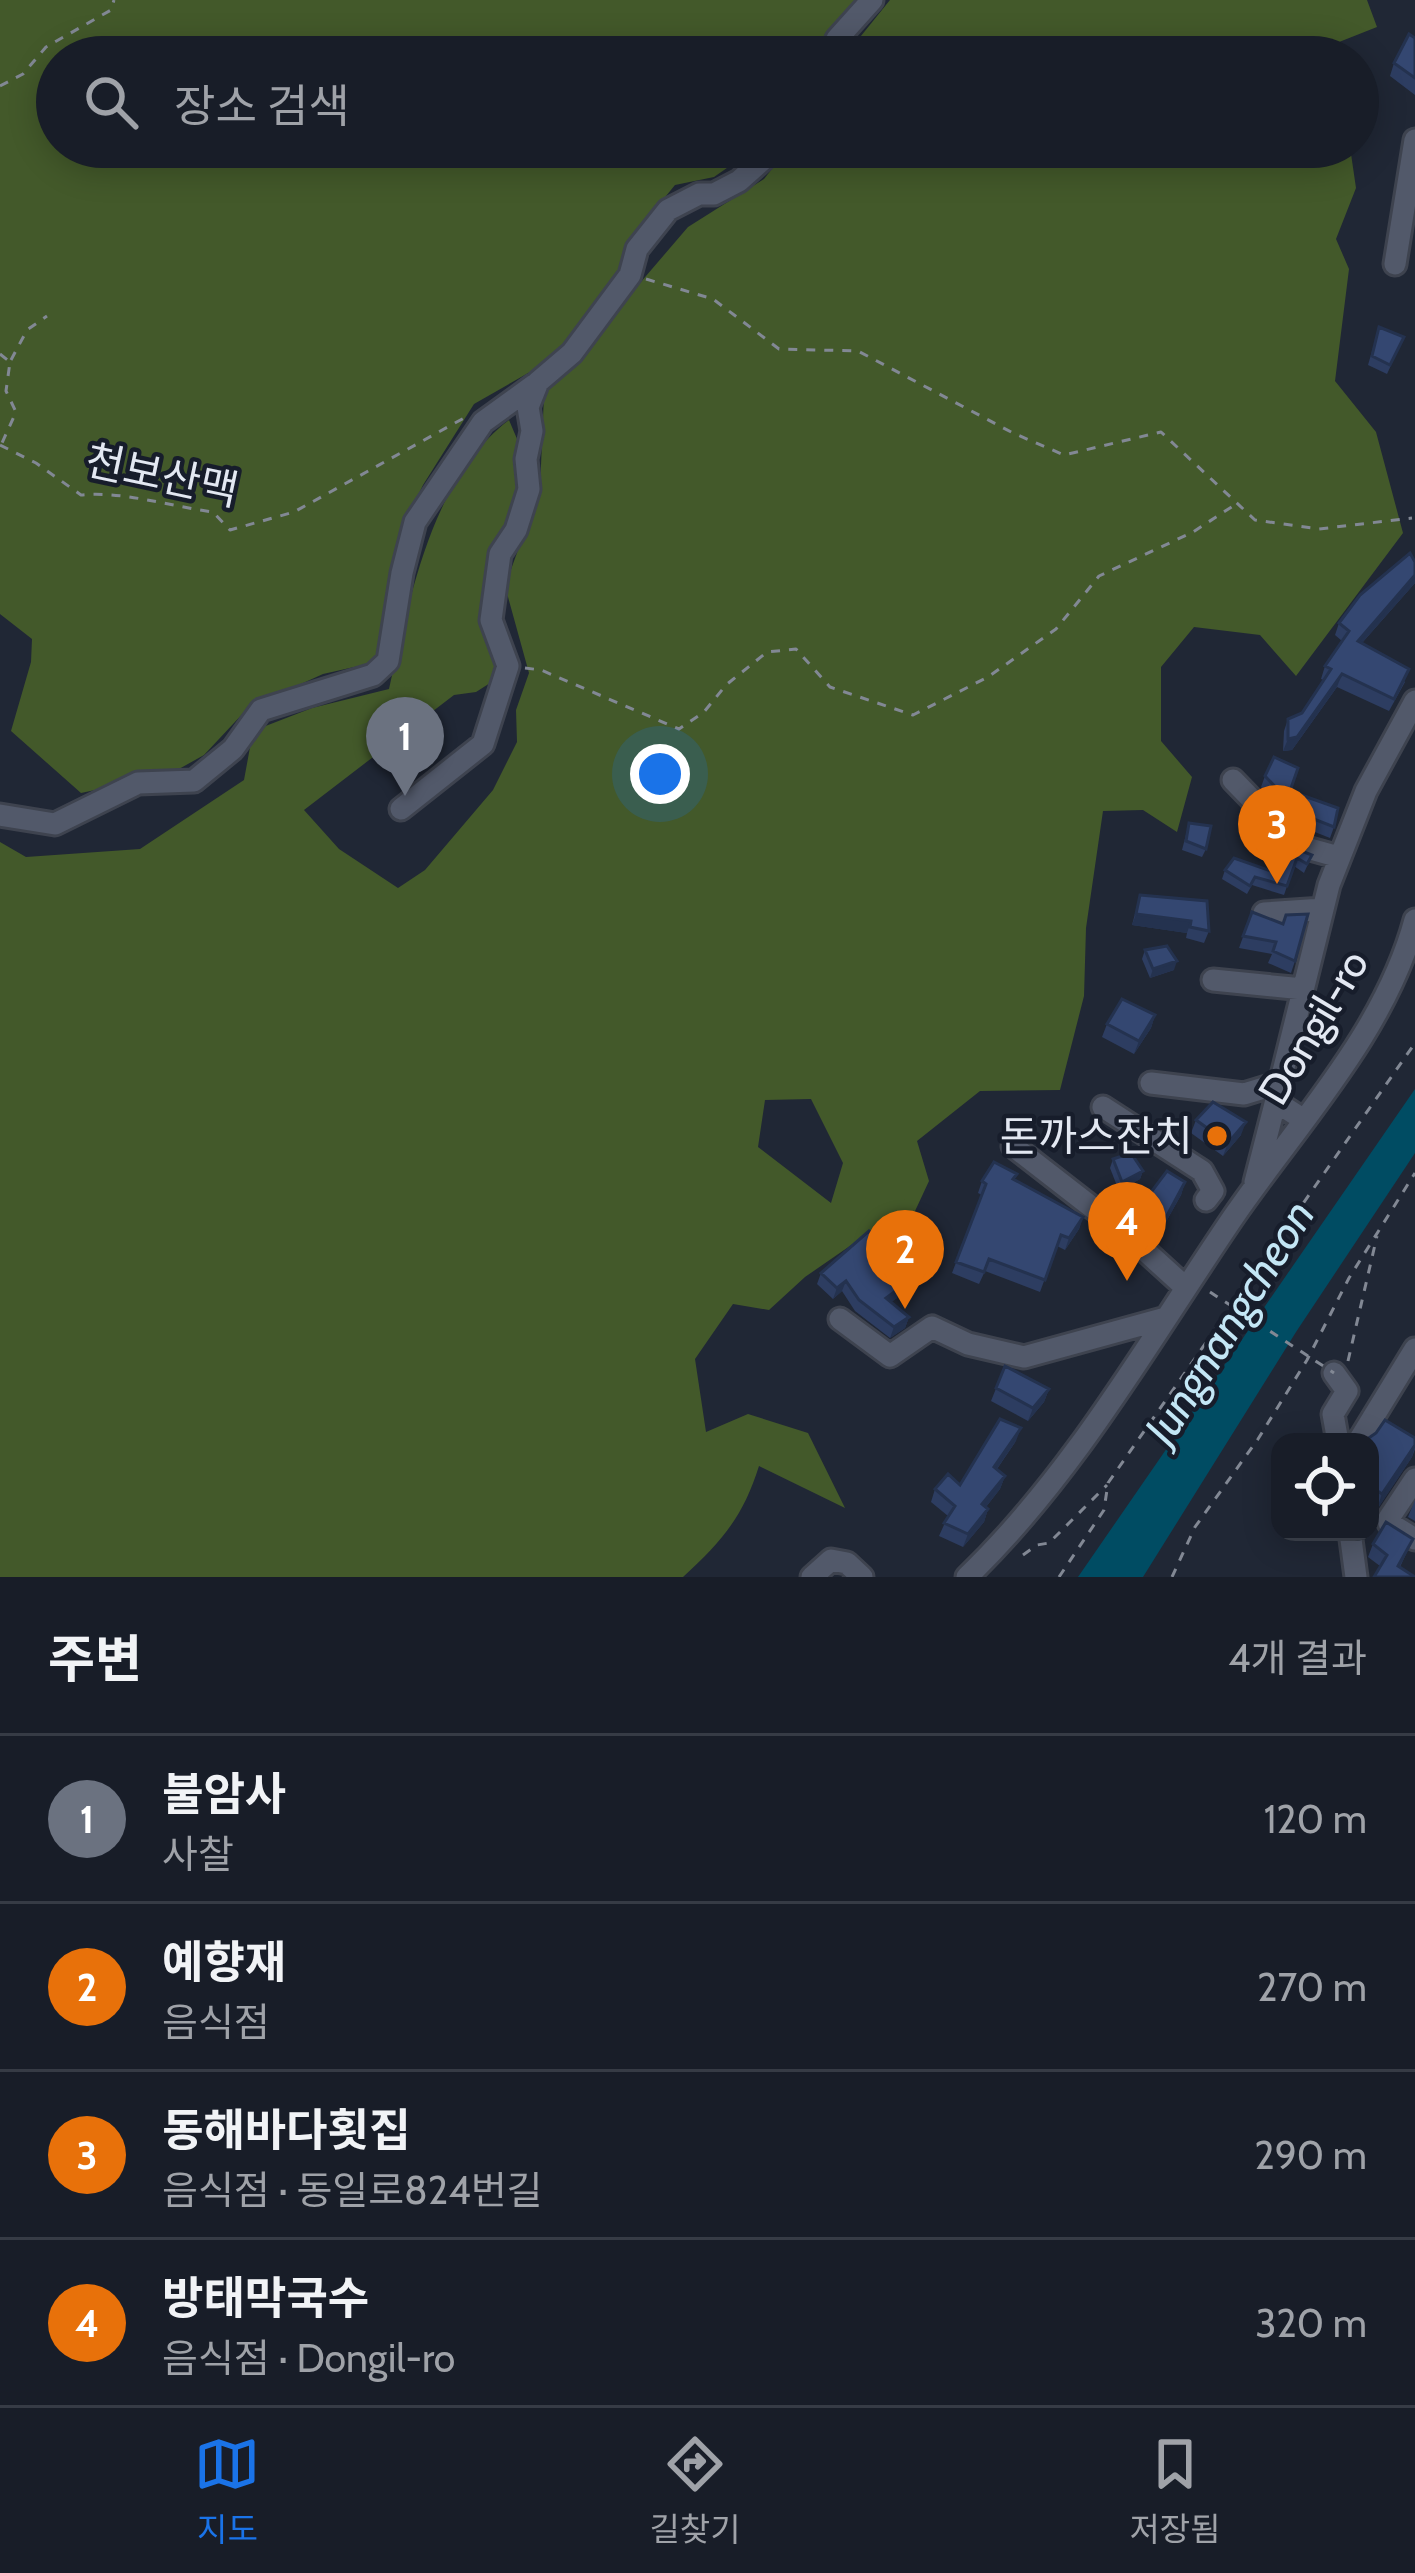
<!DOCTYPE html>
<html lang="ko">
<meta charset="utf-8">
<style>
:root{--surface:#181d28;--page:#252a34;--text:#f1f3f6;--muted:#9fa2a8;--line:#363b45;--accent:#1a73e8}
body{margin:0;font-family:Cabin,"Noto Sans KR",sans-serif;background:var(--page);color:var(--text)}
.controls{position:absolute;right:36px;bottom:36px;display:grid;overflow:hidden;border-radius:24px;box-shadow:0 6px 30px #0003}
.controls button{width:108px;height:108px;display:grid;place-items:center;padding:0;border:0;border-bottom:3px solid var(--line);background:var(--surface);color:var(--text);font:60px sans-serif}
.you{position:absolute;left:660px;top:774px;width:42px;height:42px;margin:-30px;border:9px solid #fff;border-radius:50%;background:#1a73e8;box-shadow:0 0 0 18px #1a73e833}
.badge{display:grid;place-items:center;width:78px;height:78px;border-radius:50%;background:var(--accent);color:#fff;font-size:39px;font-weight:700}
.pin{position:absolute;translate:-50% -99px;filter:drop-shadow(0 3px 6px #0008)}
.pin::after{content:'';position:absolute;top:63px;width:42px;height:36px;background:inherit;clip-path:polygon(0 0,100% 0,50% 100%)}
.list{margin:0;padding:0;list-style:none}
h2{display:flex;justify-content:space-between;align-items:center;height:156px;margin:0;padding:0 48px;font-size:51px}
h2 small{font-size:39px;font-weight:400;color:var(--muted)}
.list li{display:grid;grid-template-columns:78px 1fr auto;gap:36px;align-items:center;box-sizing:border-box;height:168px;padding:0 48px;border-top:3px solid var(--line)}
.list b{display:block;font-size:45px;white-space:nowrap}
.list p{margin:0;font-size:39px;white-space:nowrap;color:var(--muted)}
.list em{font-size:39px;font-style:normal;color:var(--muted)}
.icon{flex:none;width:66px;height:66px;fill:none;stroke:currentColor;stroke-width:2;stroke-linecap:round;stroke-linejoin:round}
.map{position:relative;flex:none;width:1415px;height:1577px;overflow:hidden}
.search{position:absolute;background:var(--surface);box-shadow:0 6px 30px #0003;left:36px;right:36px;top:36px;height:132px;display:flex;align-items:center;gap:30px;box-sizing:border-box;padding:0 42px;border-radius:66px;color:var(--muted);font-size:45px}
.sheet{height:828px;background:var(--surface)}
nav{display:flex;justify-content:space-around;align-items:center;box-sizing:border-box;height:168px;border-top:3px solid var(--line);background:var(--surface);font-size:33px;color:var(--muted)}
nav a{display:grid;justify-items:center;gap:6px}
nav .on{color:var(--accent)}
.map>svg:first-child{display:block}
</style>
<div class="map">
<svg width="1415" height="1577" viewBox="0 0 1415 1577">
<rect width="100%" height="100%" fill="#202735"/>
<path fill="#43592a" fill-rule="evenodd" d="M0 0H863L828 38 819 57H57V147H757L714 177 675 185 639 229 614 282 570 344 537 368 474 404 423 485 403 527 382 646 372 663 323 674 248 708 204 755 170 774 81 793 11 731 31 662 32 639 0 614Z
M890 0H1367L1377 27 1334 44 1336 57H844Z
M789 147H1350L1356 188 1336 239 1349 269 1335 381 1376 432 1403 533 1296 676 1260 635 1194 627 1161 667V741L1192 777 1177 832 1143 810 1103 811 1086 928 1084 996 1060 1090 980 1091 917 1141 929 1181 902 1239H860L805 1277 769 1310 733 1304 695 1359 706 1432 748 1414 808 1433 845 1508 759 1466C743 1517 722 1541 683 1577H0V842L26 857 140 849 244 780 253 731 312 708 389 689C410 598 431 479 509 420L520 446 522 488 508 524 495 653 498 678 476 692 454 695 304 810 339 849 398 888 425 870 493 790 517 742 516 710 529 673 505 586 540 489 544 395 688 227 764 179ZM811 1099 843 1163 831 1203 758 1147 765 1100Z"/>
<path fill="#004c63" d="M1415 1089V1153L1296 1332 1143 1577H1078Z"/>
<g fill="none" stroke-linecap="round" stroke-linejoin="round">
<defs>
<path id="minor" d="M830 57 837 39 872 0
M1395 264 1415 140
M1233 780 1296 845 1339 857
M401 809 483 744 508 666 491 620 500 554 516 530 529 489 526 459 532 431 528 407 538 382 572 353 630 275 637 249 668 210 699 194H714L739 181 777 147
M0 815 55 824 138 783 194 781 233 749 261 710 373 675 388 661 402 573 415 522 483 422 534 385
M1264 913 1323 909
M1213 980 1303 989
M1151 1083 1244 1094 1280 1083
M1103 1107 1202 1171 1213 1191 1206 1200
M1304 1120 1284 1107 1277 1096 1329 885 1366 791 1415 701
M1013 1146 1129 1236 1185 1287
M1255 1182 1277 1096
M840 1319 890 1356 932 1327 968 1344 1024 1357 1166 1318
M1334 1373 1347 1391 1333 1414 1338 1442
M1358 1442 1415 1349
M1415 1479 1389 1518V1523L1415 1539
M1350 1532 1356 1577
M812 1577 831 1560 847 1563 862 1577
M967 1577C1075 1473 1150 1339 1234 1216 1298 1123 1385 1032 1415 920"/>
</defs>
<use href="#minor" stroke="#3e434f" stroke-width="27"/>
<path stroke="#828894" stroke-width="3" stroke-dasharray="9 9" stroke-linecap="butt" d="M0 86 23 74 46 47 111 10 114 0
M646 279 713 299 779 349 858 351 1013 433 1064 455 1161 432 1255 520 1319 529 1412 518
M0 354 10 362 6 391 16 412 2 443
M11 360 27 330 47 316
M0 445 36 463 81 495C124 491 168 506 213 512L230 530 294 512 464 418
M525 668 541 670 679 729 704 712 726 685 767 652 796 649 830 687 913 715 988 677 1056 629 1099 576 1193 532 1236 504
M1348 1361 1377 1236
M1023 1555 1037 1545 1049 1543 1107 1485
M1059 1577 1104 1510 1108 1483 1415 1043
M1172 1577 1195 1527 1258 1439 1307 1360 1349 1278 1415 1173"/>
<use href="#minor" stroke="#52596a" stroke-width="21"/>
<path stroke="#828894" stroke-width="3" stroke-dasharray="9 9" stroke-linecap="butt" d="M1210 1292 1334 1373"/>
</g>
<path fill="#2d3d61" d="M1415 38V95L1390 76 1394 63Z
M1379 327 1404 337 1387 374 1368 365Z
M1415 562V583L1362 643 1405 682 1389 711 1337 687 1292 750 1283 751 1284 731 1288 719 1302 713 1324 680 1321 679 1325 666 1342 641 1335 635 1339 623Z
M1265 776 1290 791 1334 827 1330 838 1297 825 1261 787Z
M1189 823 1206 849 1202 857 1182 850Z
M1286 845 1312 855 1304 873 1294 866 1284 895 1252 885 1247 894 1222 879 1225 870 1274 872Z
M1140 895 1209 931 1204 943 1186 938 1187 933 1132 925Z
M1252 912 1295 961 1291 973 1268 963 1272 954 1239 948Z
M1145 950 1174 970 1150 978 1142 959Z
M1155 1015 1151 1028 1134 1054 1102 1037 1107 1024Z
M1196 1120 1241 1135 1223 1156 1191 1133Z
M1113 1159 1143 1171 1140 1179 1119 1191 1110 1168Z
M1015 1180 1083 1217 1079 1229 1065 1250 1057 1246 1040 1292 985 1271 979 1284 952 1273 982 1195 978 1193 982 1181Z
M1185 1182 1181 1195 1158 1236 1134 1221 1139 1208Z
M881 1255 877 1259 897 1298 891 1302 909 1317 905 1328 890 1338 855 1311 842 1291 833 1299 817 1284 821 1273Z
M1005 1366 1049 1389 1044 1402 1028 1421 991 1401Z
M1415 1438V1449L1412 1457 1376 1511 1370 1507V1442Z
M1016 1441 997 1469 1005 1476 1000 1489 986 1507 988 1509 984 1522 963 1547 939 1536 948 1516 931 1502 935 1489 960 1485Z
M1415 1500V1521L1408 1517Z
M1413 1539 1400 1567 1380 1566 1368 1557 1373 1544Z"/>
<path fill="#24324f" d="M1415 575V583L1353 653 1358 641Z
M1342 674 1337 687 1292 750 1283 751 1288 739Z
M1136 914 1191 921 1187 933 1132 925Z
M1177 961 1174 970 1150 978 1153 969Z
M1155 1015 1151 1028 1134 1054 1139 1041Z
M1246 1122 1241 1135 1223 1156 1228 1143Z
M1143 1171 1140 1179 1119 1191 1122 1182Z
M1185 1182 1181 1195 1158 1236 1163 1223Z
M1083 1217 1079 1229 1065 1250 1069 1238Z
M846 1281 842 1291 833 1299 837 1288Z
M901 1287 897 1298 882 1308 886 1298Z
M909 1317 905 1328 890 1338 894 1327Z
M1049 1389 1044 1402 1028 1421 1033 1408Z
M1021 1428 1016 1441 989 1480 994 1467Z
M1415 1445 1412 1457 1376 1511 1382 1494Z
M1005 1476 1000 1489 978 1517 982 1504Z
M988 1509 984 1522 963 1547 968 1534Z"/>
<path fill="#344771" stroke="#24324f" stroke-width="3" d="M1409 34 1415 38V78L1394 63Z
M1379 327 1404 337 1390 365 1372 356Z
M1410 553 1415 562V575L1358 641 1409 669 1394 699 1342 674 1297 737 1288 739V719L1302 713 1331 669 1325 666 1349 631 1339 623 1360 595Z
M1274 757 1298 768 1290 791 1338 808 1334 827 1301 814 1265 776Z
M1189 823 1211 826 1206 849 1186 841Z
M1286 845 1312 855 1307 864 1297 858 1287 886 1255 877 1250 886 1225 870 1234 858 1274 872Z
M1140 895 1207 901 1209 931 1190 927 1191 921 1136 914Z
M1252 912 1283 924 1286 915 1308 914 1295 961 1273 951 1276 942 1243 936Z
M1167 946 1177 961 1153 969 1145 950Z
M1122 999 1155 1015 1139 1041 1107 1024Z
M1213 1102 1246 1122 1228 1143 1196 1120Z
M1131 1153 1143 1171 1122 1182 1113 1159Z
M994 1162 1017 1174 1013 1179 1083 1217 1069 1238 1061 1235 1045 1280 989 1259 984 1272 956 1262 986 1184 982 1181Z
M1167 1171 1185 1182 1163 1223 1139 1208Z
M869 1231 885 1244 873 1255 901 1287 886 1298 909 1317 894 1327 859 1300 846 1281 837 1288 821 1273Z
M1005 1366 1049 1389 1033 1408 996 1388Z
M1000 1419 1021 1428 994 1467 1005 1476 982 1504 988 1509 968 1534 944 1523 955 1506 935 1489 948 1474 960 1485Z
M1385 1420 1415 1438V1445L1382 1494 1370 1486V1442H1363L1376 1433Z
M1386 1522 1413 1539 1398 1566 1415 1577H1374L1387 1555 1373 1544Z"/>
<circle fill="#e8710a" stroke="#171d2b" stroke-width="4.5" cx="1217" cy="1136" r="12"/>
<g text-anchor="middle" stroke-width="9" stroke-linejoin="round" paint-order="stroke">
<g font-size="42" fill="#e3e8f2" stroke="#171d2b">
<text transform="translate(162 475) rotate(12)" y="15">천보산맥</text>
<text transform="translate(1313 1027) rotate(-59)" y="15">Dongil-ro</text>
</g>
<g font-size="42" fill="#e3e8f2" stroke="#171d2b" text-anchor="end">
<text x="1193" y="1151">돈까스잔치</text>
</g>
<g font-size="45" font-style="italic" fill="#c3e6f5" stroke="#171d2b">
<text transform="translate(1229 1322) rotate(-58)" y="16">Jungnangcheon</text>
</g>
</g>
</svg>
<div class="controls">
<button><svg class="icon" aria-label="locate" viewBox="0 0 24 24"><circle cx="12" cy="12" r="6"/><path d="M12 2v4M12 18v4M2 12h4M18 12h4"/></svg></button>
</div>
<div class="you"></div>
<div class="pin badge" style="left:405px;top:796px;background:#6b7280">1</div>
<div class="pin badge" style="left:905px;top:1309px;background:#e8710a">2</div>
<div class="pin badge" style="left:1277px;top:884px;background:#e8710a">3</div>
<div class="pin badge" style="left:1127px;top:1281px;background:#e8710a">4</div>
<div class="search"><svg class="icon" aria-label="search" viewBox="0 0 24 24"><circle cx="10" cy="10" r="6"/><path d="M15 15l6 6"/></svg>장소 검색</div>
</div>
<section class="sheet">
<h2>주변<small>4개 결과</small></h2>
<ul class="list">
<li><span class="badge" style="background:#6b7280">1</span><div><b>불암사</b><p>사찰</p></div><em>120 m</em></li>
<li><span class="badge" style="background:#e8710a">2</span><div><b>예향재</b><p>음식점</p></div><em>270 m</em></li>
<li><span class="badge" style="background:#e8710a">3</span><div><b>동해바다횟집</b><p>음식점 · 동일로824번길</p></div><em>290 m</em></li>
<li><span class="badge" style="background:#e8710a">4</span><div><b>방태막국수</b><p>음식점 · Dongil-ro</p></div><em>320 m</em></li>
</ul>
</section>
<nav>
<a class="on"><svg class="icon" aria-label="map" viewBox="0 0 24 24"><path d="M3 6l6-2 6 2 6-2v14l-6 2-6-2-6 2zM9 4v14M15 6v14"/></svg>지도</a>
<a><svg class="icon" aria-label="directions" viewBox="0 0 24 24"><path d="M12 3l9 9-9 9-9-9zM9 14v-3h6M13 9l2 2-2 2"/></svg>길찾기</a>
<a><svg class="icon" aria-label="saved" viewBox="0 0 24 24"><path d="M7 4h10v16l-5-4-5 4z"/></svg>저장됨</a>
</nav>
